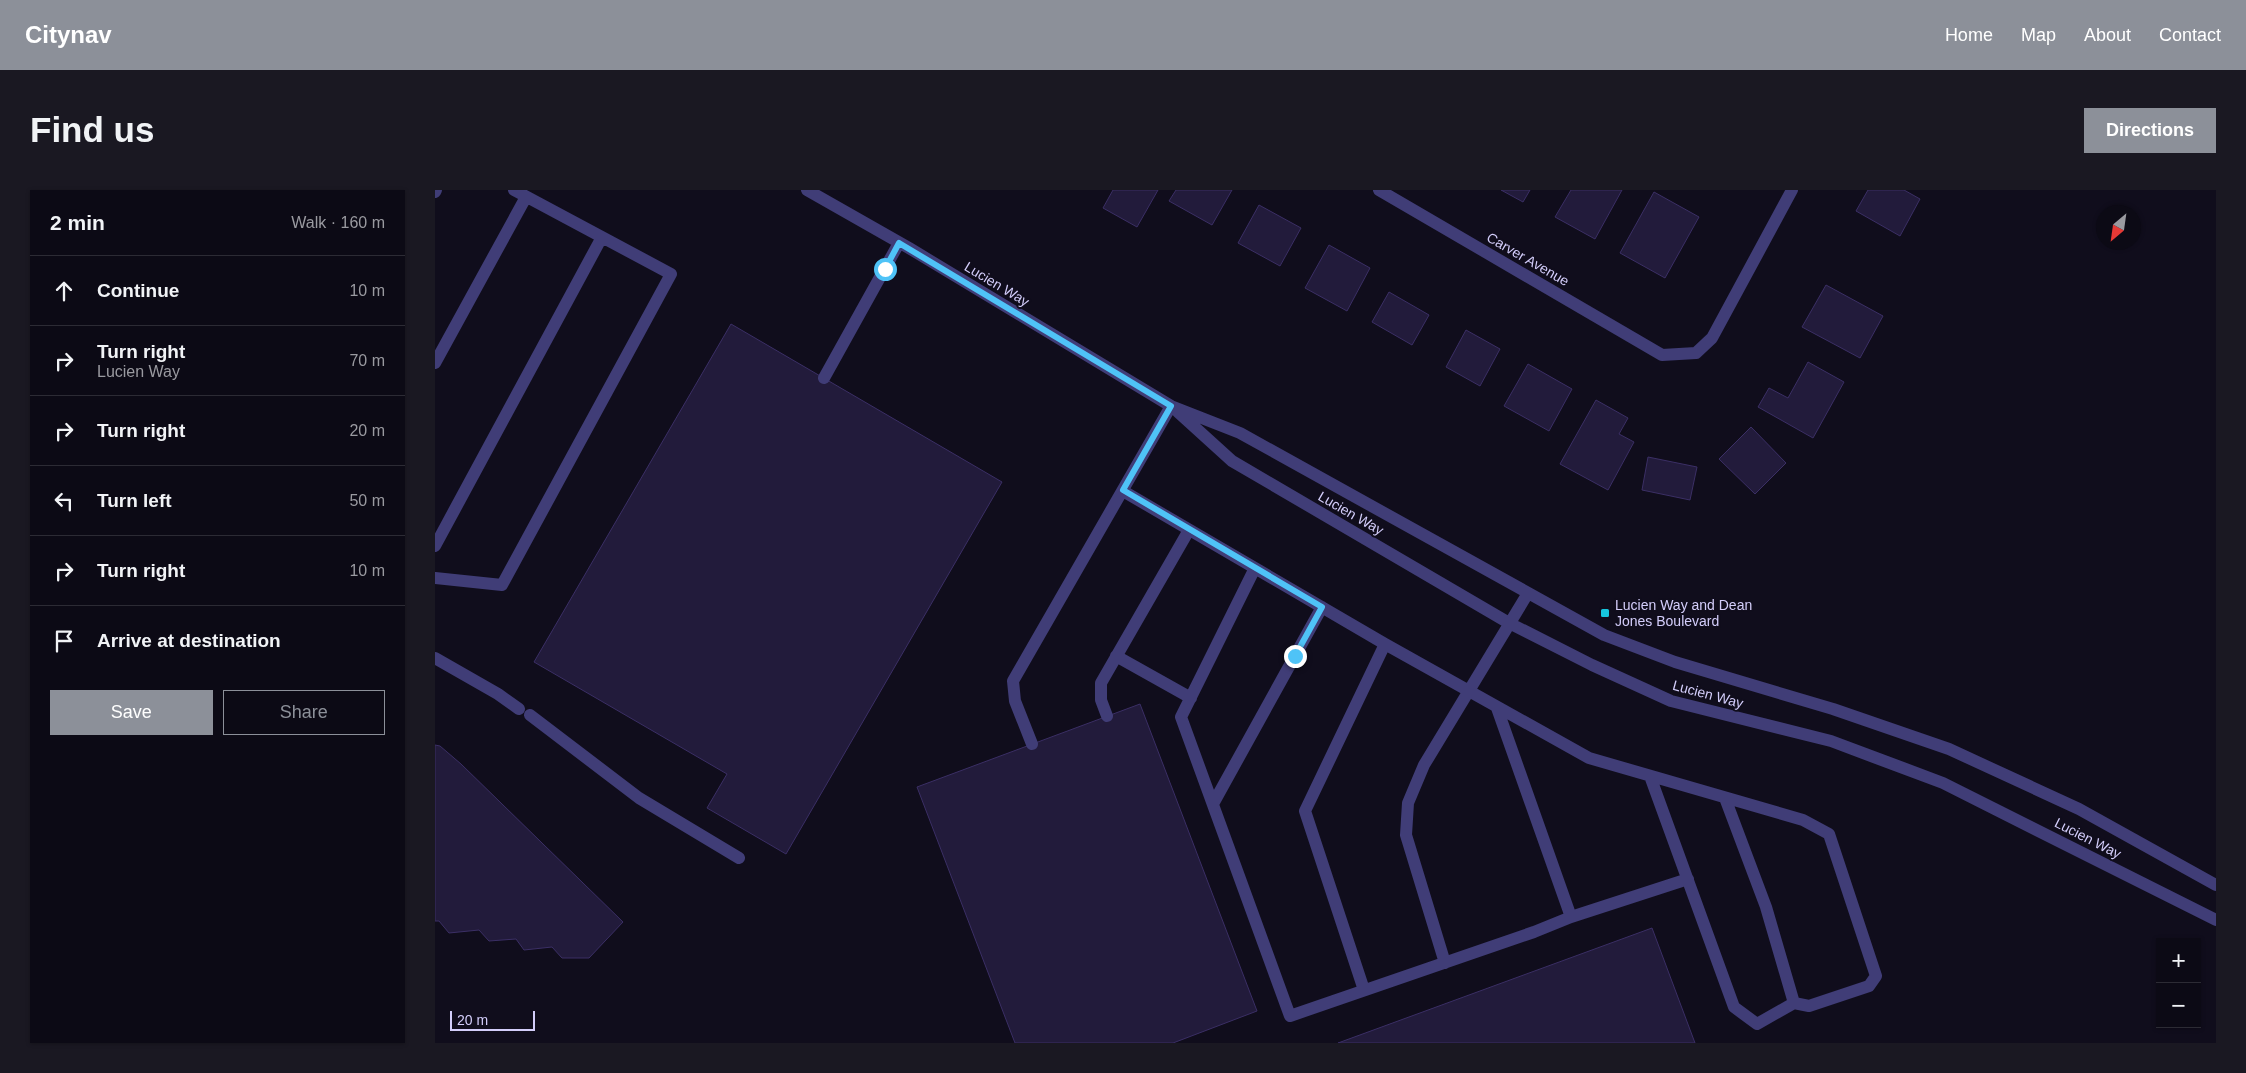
<!DOCTYPE html>
<meta charset="utf-8">
<style>
:root{--surface:#0c0a15;--page:#1a1822;--text:#f1f3f6;--muted:#9a9aa0;--line:#2c2b34;--accent:#8c9099}
body{margin:0;font-family:Arial,sans-serif;background:var(--page);color:var(--text)}
.controls{position:absolute;right:15px;bottom:15px;display:grid;overflow:hidden;border-radius:0px;box-shadow:0 1px 4px #0004}
.controls button{width:45px;height:45px;display:grid;place-items:center;padding:0;border:0;border-bottom:1px solid var(--line);background:var(--surface);color:var(--text);font:25px sans-serif}
.compass{position:absolute;left:1661px;top:15px;width:45px;height:45px;border-radius:50%;background:var(--surface);box-shadow:0 1px 4px #0004;rotate:209deg}
.scale{position:absolute;left:15px;bottom:12px;width:85px;box-sizing:border-box;padding-left:5px;border:2px solid #d3cdfa;border-top:0;font-size:14px;line-height:18px;white-space:nowrap;color:#d3cdfa;-webkit-text-stroke:4px #100d1c;paint-order:stroke}
.stop{position:absolute;width:15px;height:15px;margin:-11px;border:4px solid #4fc3f7;border-radius:50%;background:#fff}
.stop.end{background:#4fc3f7;border-color:#fff;box-shadow:0 1px 5px #0008}
.list{margin:0;padding:0;list-style:none}
h2{display:flex;justify-content:space-between;align-items:center;height:65px;margin:0;padding:0 20px;font-size:21px}
h2 small{font-size:16px;font-weight:400;color:var(--muted)}
.list li{display:grid;grid-template-columns:32px 1fr auto;gap:15px;align-items:center;box-sizing:border-box;height:70px;padding:0 20px;border-top:1px solid var(--line)}
.list b{display:block;font-size:19px;white-space:nowrap}
.list p{margin:0;font-size:16px;white-space:nowrap;color:var(--muted)}
.list em{font-size:16px;font-style:normal;color:var(--muted)}
.actions{display:flex;gap:10px;padding:15px 20px}
.actions a{flex:1;padding:11px 0;border:1px solid var(--accent);border-radius:0px;text-align:center;font-size:18px;color:var(--accent)}
.actions .main{background:var(--accent);color:#fff}
.icon{flex:none;width:28px;height:28px;fill:none;stroke:currentColor;stroke-width:2;stroke-linecap:round;stroke-linejoin:round}
.map{position:relative;flex:none;width:1781px;height:853px;overflow:hidden;border-radius:0px}
header{display:flex;align-items:center;gap:30px;box-sizing:border-box;height:70px;padding:0 25px;background:var(--accent);color:#fff}
header strong{font-size:24px}
nav{display:flex;gap:28px;margin-inline-start:auto;font-size:18px}
.intro{display:flex;align-items:center;justify-content:space-between;box-sizing:border-box;height:120px;padding:0 30px}
h1{margin:0;font-size:35px}
.button{padding:12px 22px;border-radius:0px;background:var(--accent);color:#fff;font-size:18px;font-weight:700}
main{display:flex;gap:30px;padding:0 30px}
aside{flex:1;background:var(--surface);border-radius:0px;box-shadow:0 1px 4px #0004}
.map>svg:first-child{display:block}
</style>
<header>
<strong>Citynav</strong>
<nav><a>Home</a><a>Map</a><a>About</a><a>Contact</a></nav>
</header>
<div class="intro"><h1>Find us</h1><a class="button">Directions</a></div>
<main>
<aside>
<h2>2 min<small>Walk · 160 m</small></h2>
<ul class="list">
<li><svg class="icon" aria-label="ahead" viewBox="0 0 24 24"><path d="M12 20V5M6 11l6-6 6 6"/></svg><div><b>Continue</b></div><em>10 m</em></li>
<li><svg class="icon" aria-label="right" viewBox="0 0 24 24"><path d="M7 20v-9h11M14 6l5 5-5 5"/></svg><div><b>Turn right</b><p>Lucien Way</p></div><em>70 m</em></li>
<li><svg class="icon" aria-label="right" viewBox="0 0 24 24"><path d="M7 20v-9h11M14 6l5 5-5 5"/></svg><div><b>Turn right</b></div><em>20 m</em></li>
<li><svg class="icon" aria-label="left" viewBox="0 0 24 24"><path d="M17 20v-9H6M10 6l-5 5 5 5"/></svg><div><b>Turn left</b></div><em>50 m</em></li>
<li><svg class="icon" aria-label="right" viewBox="0 0 24 24"><path d="M7 20v-9h11M14 6l5 5-5 5"/></svg><div><b>Turn right</b></div><em>10 m</em></li>
<li><svg class="icon" aria-label="arrive" viewBox="0 0 24 24"><path d="M6 21V4h12l-3 4 3 4H6"/></svg><div><b>Arrive at destination</b></div></li>
</ul>
<div class="actions"><a class="main">Save</a><a>Share</a></div>
</aside>
<div class="map">
<svg width="1781" height="853" viewBox="0 0 1781 853">
<rect width="100%" height="100%" fill="#100d1c"/>
<path fill="#221b3b" stroke="#3b2f65" d="M678 0H723L702 37 668 18Z
M741 0H797L777 35 734 11Z
M1066 0H1095L1088 12Z
M1136 0H1187L1160 49 1120 27Z
M1433 0H1469L1485 9 1465 46 1421 21Z
M1219 2 1264 27 1230 88 1185 63Z
M824 15 866 38 845 76 803 53Z
M894 55 935 78 912 121 870 98Z
M1391 95 1448 126 1425 168 1367 137Z
M954 102 994 125 977 155 937 132Z
M296 134 567 292 351 664 272 618 292 584 99 472Z
M1031 140 1065 159 1045 196 1011 177Z
M1373 172 1409 192 1378 248 1323 217 1334 198 1353 208Z
M1093 174 1137 199 1114 241 1069 216Z
M1161 210 1193 228 1184 244 1199 252 1173 300 1125 274Z
M1316 237 1351 273 1320 304 1284 269Z
M1213 267 1262 277 1255 310 1207 300Z
M705 514 822 821 738 853H580L482 597Z
M0 555 5 556 26 574 188 732 154 768H127L117 757 89 760 81 749 54 751 44 740 14 743 4 731H0Z
M1217 738 1260 853H903Z"/>
<g fill="none" stroke-linecap="round" stroke-linejoin="round">
<path stroke="#403d77" stroke-width="12" d="M372 0 474 58 736 216 805 243 1169 445 1240 472 1398 519 1514 559 1644 619 1781 695
M944 0 1227 165 1261 163 1277 148 1357 0
M0 2 1 0
M0 173 91 7
M389 188 464 53
M743 222 797 271 1074 433 1157 475 1236 511 1396 551 1508 593 1781 730
M688 301 950 454 1154 568 1368 630 1394 644 1441 786 1434 796 1374 816 1359 813 1322 834 1299 817 1215 586
M0 356 167 47
M820 378 746 527 855 826 1099 742 1136 727 1253 689
M0 388 67 395 236 84 79 0
M681 466 756 508
M0 468 63 504 84 519
M1062 518 1136 727
M95 525 204 608 304 668
M672 526 666 510V493L754 340
M597 554 580 511 578 491 736 216
M1290 608 1331 717 1359 813
M778 614 887 417
M1010 773 971 645 973 613 989 575 1093 403
M929 800 870 621 950 454"/>
</g>
<g fill="none" stroke-linecap="round" stroke-linejoin="round">
<path stroke="#4fc3f7" stroke-width="6" d="M450 79 464 53 736 216 688 300 887 417 860 466"/>
</g>
<rect fill="#16c5de" stroke="#100d1c" stroke-width="2" x="1165" y="418" width="10" height="10" rx="2.5"/>
<g text-anchor="middle" stroke-width="4" stroke-linejoin="round" paint-order="stroke">
<g font-size="14" fill="#d3cdfa" stroke="#100d1c">
<text transform="translate(1093 69) rotate(30)" y="5">Carver Avenue</text>
<text transform="translate(562 94) rotate(31)" y="5">Lucien Way</text>
<text transform="translate(916 323) rotate(30)" y="5">Lucien Way</text>
<text transform="translate(1273 504) rotate(15)" y="5">Lucien Way</text>
<text transform="translate(1653 648) rotate(27)" y="5">Lucien Way</text>
</g>
<g font-size="14" fill="#d3cdfa" stroke="#100d1c" text-anchor="start">
<text x="1180" y="420">Lucien Way and Dean<tspan x="1180" dy="16">Jones Boulevard</tspan></text>
</g>
</g>
</svg>
<div class="controls">
<button>+</button>
<button>−</button>
</div>
<svg class="compass" viewBox="-18 -18 36 36"><path d="M0-13l5 13h-10z" fill="#e53935"/><path d="M0 13l5-13h-10z" fill="#9a9aa0"/></svg>
<div class="scale">20 m</div>
<div class="stop" style="left:450px;top:79px"></div>
<div class="stop end" style="left:860px;top:466px"></div>
</div>
</main>
